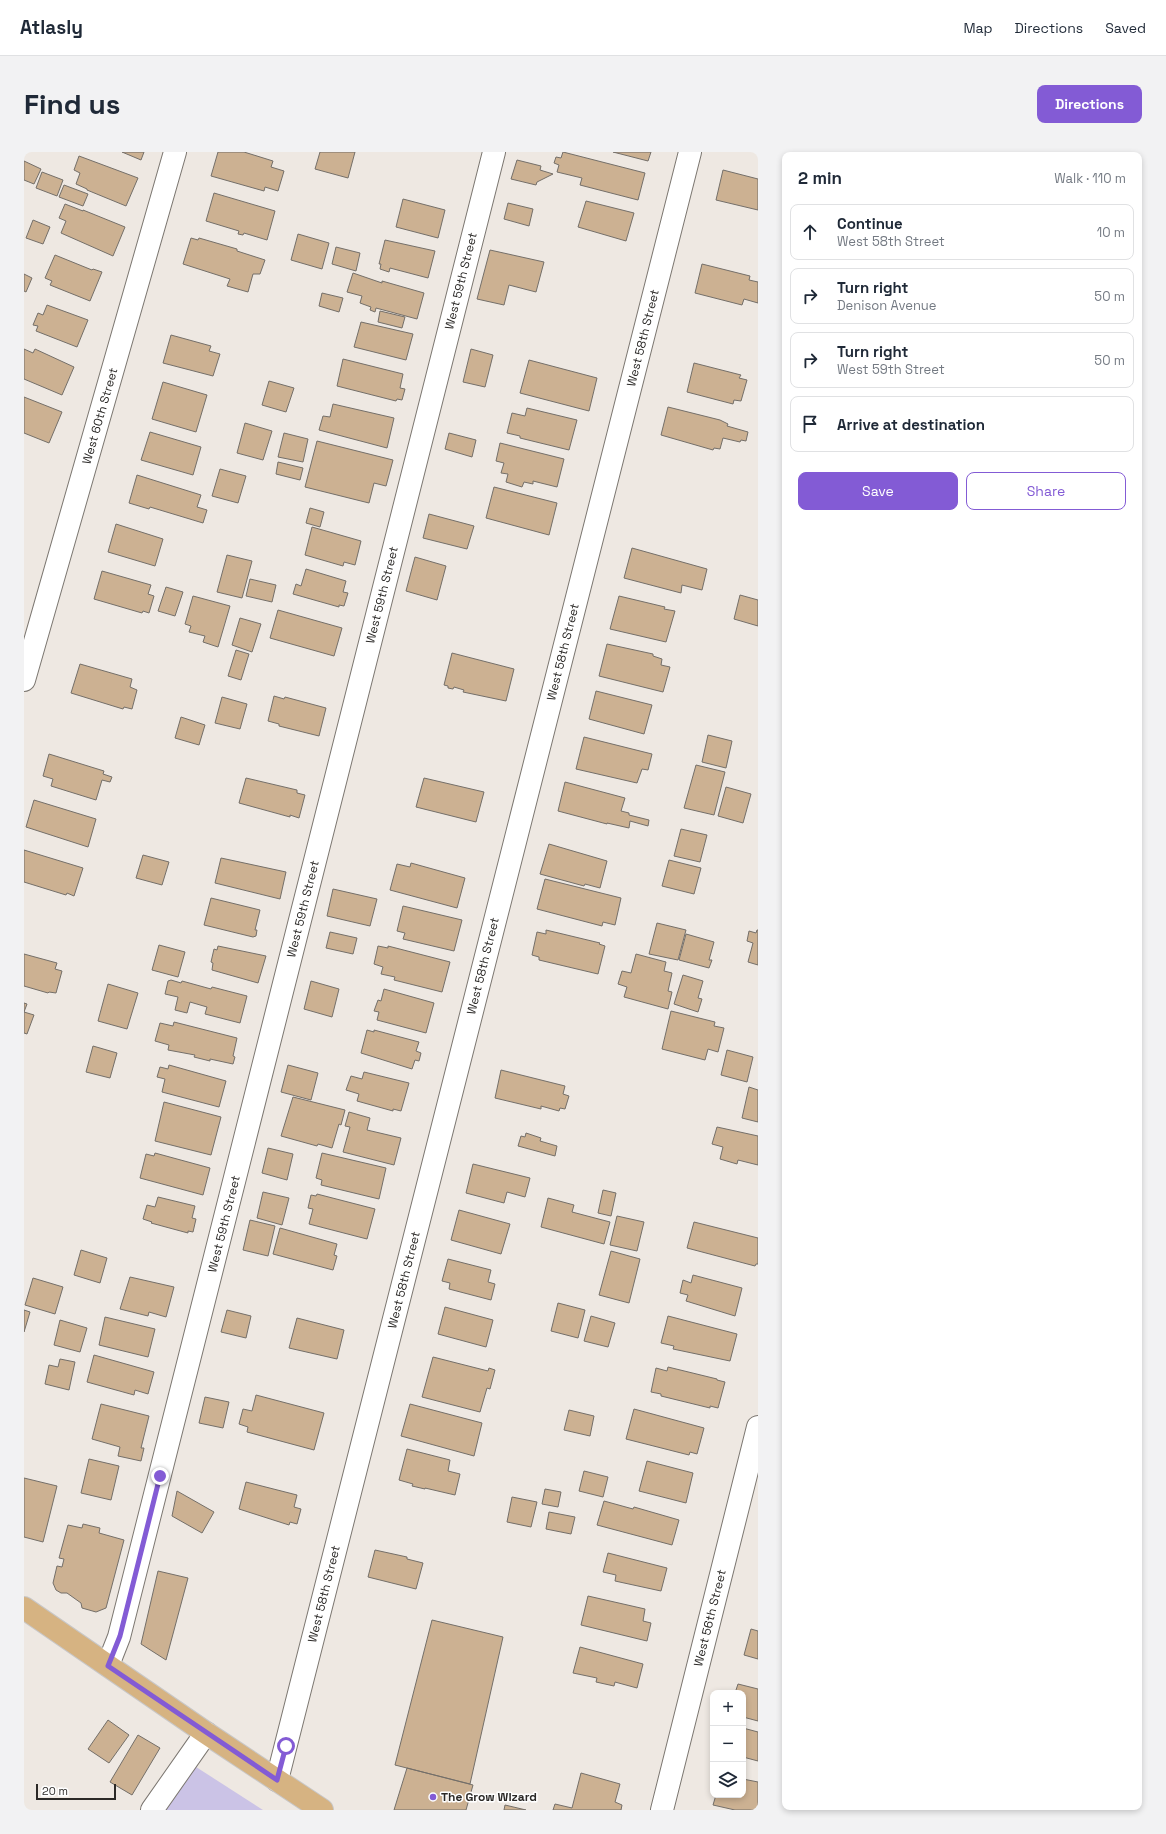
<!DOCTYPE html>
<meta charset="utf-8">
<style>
:root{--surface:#fff;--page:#f2f2f3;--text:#1f2937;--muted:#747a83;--line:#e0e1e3;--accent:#835bd5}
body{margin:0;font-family:"Space Grotesk",sans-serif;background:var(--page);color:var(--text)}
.controls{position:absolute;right:12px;bottom:12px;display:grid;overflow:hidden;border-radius:8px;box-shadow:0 2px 6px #0003}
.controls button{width:36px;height:36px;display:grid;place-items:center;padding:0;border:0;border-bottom:1px solid var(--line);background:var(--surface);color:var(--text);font:20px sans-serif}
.scale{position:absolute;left:12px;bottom:10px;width:80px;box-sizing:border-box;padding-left:4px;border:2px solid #2b2927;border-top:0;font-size:11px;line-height:14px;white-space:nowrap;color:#2b2927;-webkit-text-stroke:3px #fff;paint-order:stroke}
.stop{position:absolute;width:12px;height:12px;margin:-9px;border:3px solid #835bd5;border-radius:50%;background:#fff}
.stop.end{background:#835bd5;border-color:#fff;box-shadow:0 1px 4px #0008}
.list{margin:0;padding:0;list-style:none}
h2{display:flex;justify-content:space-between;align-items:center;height:52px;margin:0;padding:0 16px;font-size:17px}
h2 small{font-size:13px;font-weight:400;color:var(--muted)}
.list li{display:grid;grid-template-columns:26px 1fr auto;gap:12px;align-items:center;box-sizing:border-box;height:56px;margin:0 8px 8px;padding:0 8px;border:1px solid var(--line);border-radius:8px}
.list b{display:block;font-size:15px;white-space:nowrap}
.list p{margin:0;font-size:13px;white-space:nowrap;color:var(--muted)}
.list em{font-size:13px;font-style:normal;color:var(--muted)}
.actions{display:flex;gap:8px;padding:12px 16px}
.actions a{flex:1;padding:9px 0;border:1px solid var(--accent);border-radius:8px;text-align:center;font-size:14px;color:var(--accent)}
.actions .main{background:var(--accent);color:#fff}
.icon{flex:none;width:22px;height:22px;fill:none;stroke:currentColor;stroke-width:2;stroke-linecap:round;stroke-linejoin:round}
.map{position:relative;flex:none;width:734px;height:1658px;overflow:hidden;border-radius:8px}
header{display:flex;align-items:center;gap:24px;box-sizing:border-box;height:56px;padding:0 20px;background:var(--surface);border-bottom:1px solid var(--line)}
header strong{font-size:19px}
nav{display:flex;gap:22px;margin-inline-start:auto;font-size:14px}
.intro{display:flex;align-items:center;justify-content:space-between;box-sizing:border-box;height:96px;padding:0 24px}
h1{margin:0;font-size:28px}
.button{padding:10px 18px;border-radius:8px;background:var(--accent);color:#fff;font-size:14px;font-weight:700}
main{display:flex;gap:24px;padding:0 24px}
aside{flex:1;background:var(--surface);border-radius:8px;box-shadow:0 2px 6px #0003}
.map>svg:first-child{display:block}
</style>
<header>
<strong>Atlasly</strong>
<nav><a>Map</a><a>Directions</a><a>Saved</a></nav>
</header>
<div class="intro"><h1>Find us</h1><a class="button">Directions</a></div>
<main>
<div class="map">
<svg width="734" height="1658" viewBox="0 0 734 1658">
<rect width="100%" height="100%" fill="#eee8e2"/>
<path fill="#cbc3e6" d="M169 1613 239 1658H137Z"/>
<path fill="#ccb192" stroke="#746f69" d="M98 0H120L117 8Z
M194 0H220L249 9 247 15 260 19 254 39 241 35 240 39 187 24Z
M296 0H331L324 26 291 17Z
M539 0 621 21 614 48 556 33 558 26 533 20 535 13 530 11 532 5 537 6Z
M589 0H627L624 9Z
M55 4 114 26 102 54 63 38V37L52 32 56 21 50 18Z
M493 8 517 14 516 18 529 22 513 30 512 33 487 27Z
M0 9 17 17 10 32 0 28Z
M699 18 734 27V58L692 48Z
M18 20 39 28 33 44 12 36Z
M40 33 64 42 59 54 35 45Z
M190 41 251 59 243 88 220 81 219 83 214 82 215 79 182 69Z
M379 47 421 58 414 86 372 75Z
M562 49 610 61 602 89 554 75Z
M484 51 509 57 505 74 480 67Z
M41 52 59 59V58L101 75 89 104 37 81 42 69 35 66Z
M9 68 26 75 19 92 2 86Z
M274 82 305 91 298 117 267 108Z
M167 86 174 88 175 86 213 97V99L241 108 236 122H229L224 140 203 134 206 127 159 112Z
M361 88 411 99 404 126 366 116 365 120 356 117 357 112H355Z
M312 95 336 101 332 119 308 112Z
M466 98 520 110 512 140 485 133 480 153 453 147Z
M31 103 68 118 69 117 78 120 66 149 26 133 28 129 21 126Z
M678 112 726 124 725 128 734 130V151L720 147 718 153 671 141Z
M329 121 358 131V129L400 141 393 167 352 156 351 160 346 158 347 155 336 151 338 144 323 140Z
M0 122 8 126 2 140 0 139Z
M298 141 319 146 315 160 295 154Z
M23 153 64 168 53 195 12 179 14 174 9 173 14 161 19 163Z
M356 159 381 165 378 176 354 170Z
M337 170 389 182 382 208 330 195Z
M147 183 187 194 185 199 196 202 189 224 139 211Z
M0 197 9 201 11 197 50 215 38 243 0 227Z
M447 197 469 203 461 235 439 230Z
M319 207 379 222 376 236 381 237 378 248 373 247 372 249 313 234Z
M505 208 573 226 565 259 496 241Z
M670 211 717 223 715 226 723 228 717 249 710 248 709 252 663 240Z
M245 229 270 236 262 260 238 253Z
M139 230 183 243 172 280 128 267Z
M0 245 38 260 25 291 0 281Z
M309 252 370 266 363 296 295 278 299 264 306 265Z
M644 255 696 268 704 272 703 274 724 280 722 289 717 288 716 290 699 286 696 297 690 296 689 298 637 283Z
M503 256 553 268 545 298 496 286V284L483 281 488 261 501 264Z
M221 271 248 279 239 308 213 301Z
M126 280 177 295 169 323 117 308Z
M260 281 284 287 279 310 254 305Z
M425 281 452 288 448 305 421 297Z
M293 289 369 308 362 334 350 331 345 351 281 335Z
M476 291 540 307 533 335 509 329V332L500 330 498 335 482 330 484 322 477 321 480 311 472 309Z
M254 310 279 316 276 328 252 322Z
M196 317 222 324 214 351 188 344Z
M113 323 177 343 173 355 183 358 179 371 126 355 125 357 105 351Z
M470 335 533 351 525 383 462 366Z
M286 356 300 360 296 375 282 371Z
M405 362 450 374 443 397 399 386Z
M92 372 139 387 131 414 84 400Z
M288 375 337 389 331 413 320 410 319 414 281 403Z
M608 396 683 417 678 438 658 433 657 441 600 426Z
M203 403 228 409 218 446 193 440Z
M391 405 422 414 413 448 382 439Z
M282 417 322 429 319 440 324 441 320 454 315 453V455L269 442 272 432 277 434Z
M78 419 127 433 124 442 130 444 125 461 119 459 118 461 70 447Z
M226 427 252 433 248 450 222 444Z
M142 435 159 440 151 464 134 459Z
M716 443 734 448V474L710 467Z
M169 444 206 454 194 495 179 490 181 484 165 480 167 474 161 472Z
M595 444 641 455 640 457 651 459 642 490 586 477Z
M254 458 318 476 310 504 246 486Z
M216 466 237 472 228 500 208 493Z
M583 492 629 502V504L638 507 637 513 646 515 639 540 575 524Z
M212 498 225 502 217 528 204 524Z
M428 501 490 517 482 549 439 540 440 538 430 535 429 537 424 536V534L420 533Z
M56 512 108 527 106 535 113 538 108 557 100 555 99 557 47 541Z
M572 539 628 553 620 582 565 567Z
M250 544 260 547 261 545 302 556 295 584 255 574V572L244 569Z
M198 545 223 552 216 577 191 571Z
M157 565 181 573 175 593 151 586Z
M684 583 708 589 702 616 678 610Z
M560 585 628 602 624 618 618 617 613 631 552 617Z
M25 602 80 619 79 622 88 625 86 630 78 628 72 648 27 634 29 627 19 624Z
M672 613 701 620 690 663 660 656Z
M222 626 273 638V641L281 643 275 666 266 663V665L215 651Z
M400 626 460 640 452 670 392 655Z
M541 630 601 646 597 659 605 661V663L625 668 624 674 606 669 605 676 583 671V672L534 659Z
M702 635 727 642 719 671 694 664Z
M10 648 72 667 64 695 2 675Z
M657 677 683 683 676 710 650 704Z
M525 692 583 709 576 736 561 732 560 734 516 722Z
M0 698 59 716 50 744 43 741 42 743 0 730Z
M119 703 145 710 138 733 112 726Z
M197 706 262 720 256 747 191 731Z
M645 708 677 716 670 742 638 734Z
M387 711 441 726 433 756 366 738 373 712 386 715Z
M521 727 597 746 591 773 579 770 578 774 513 757Z
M309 737 353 747 346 774 303 764Z
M187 746 236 758 231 778H233L232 784 229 785 180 773Z
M379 754 438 768 430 799 379 787 381 781 373 779Z
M633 771 662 778 654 808 625 802Z
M522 778 576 791 575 792 581 794 574 822 515 808V805L508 803 513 780 522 782Z
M733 778H734V813L724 810 729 791 723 789 725 779 732 781Z
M306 780 333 786 329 802 302 796Z
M662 782 690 790 685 808H688L685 816 655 808Z
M135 793 161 800 154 825 128 818Z
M194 794 242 804 234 831 188 818 189 811 187 810 190 797 193 798Z
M354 794 364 796V794L426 810 418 840 370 828 371 825 357 822 359 815 350 812Z
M0 802 33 811 31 817 38 819 32 841 25 840 24 841 0 834Z
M612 802 642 810 640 819 648 821 644 839 648 840 644 857 600 845 603 835 594 832 598 819 607 821Z
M659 823 679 829 674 846 678 847 674 860 650 852Z
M147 828 157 831 158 829 187 837 188 835 223 844 216 871 181 862 183 855 166 850 163 861 151 858 154 845 141 842 144 829Z
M287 829 315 837 308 865 280 857Z
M84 832 114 841 103 877 74 869Z
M360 837 410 851 402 881 353 868 355 860 350 859 354 848 357 849Z
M0 851 3 852 0 860 10 863 3 882 0 881Z
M647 859 691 870 690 874 700 876 694 900 684 897 681 908 638 897Z
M150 870 213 886 209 904 211 905 209 912 186 907V909L170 905 171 903 144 898 145 893 131 889 136 871 149 874Z
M343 878 350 880V878L395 890 392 899 397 901 395 909 391 908 388 917 337 901Z
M69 894 93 901 86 926 62 920Z
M703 898 729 905 723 930 697 923Z
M145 913 202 929 195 955 138 940 141 927 133 925 136 915 144 917Z
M264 913 294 921 287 948 257 940Z
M477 918 541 934 539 942 545 944 541 957 536 956 535 959 517 954V957L471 946Z
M340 920 385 931 377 959 369 957V959L333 949 335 942 322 938 327 924 338 927Z
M725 935 734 938V970L718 966Z
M269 945 321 958 317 973 315 972 308 996 294 992 293 994 257 984Z
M140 950 197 965 187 1003 131 989Z
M325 960 346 966 343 978 377 986 370 1013 319 1000 326 975 321 974Z
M693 975 734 984V1013L714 1008 713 1012 696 1007 699 995 688 992Z
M502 981 517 986 516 989 533 994 531 1004 494 994 497 984 501 985Z
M244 996 269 1002 263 1028 238 1021Z
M131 1001 186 1016 179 1043 116 1026 122 1002 130 1004Z
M298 1001 362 1016 355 1047 297 1033 298 1028 292 1026Z
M449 1012 506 1026 501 1045 483 1040 480 1051 442 1041Z
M579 1038 592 1041 587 1064 574 1061Z
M239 1040 265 1046 258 1073 233 1066Z
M293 1042 351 1057 343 1087 285 1072 289 1057 284 1056 287 1043 292 1044Z
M134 1045 171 1054 168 1066 172 1067 169 1080 164 1079V1081L127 1071 128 1070 119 1067 123 1053 131 1055Z
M524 1046 550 1053 548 1060 586 1070 580 1092 517 1075Z
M435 1058 486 1072 477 1102 427 1088Z
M593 1064 620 1070 613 1099 586 1093Z
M226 1068 251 1074 244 1104 219 1098Z
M670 1070 734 1086V1112H732L731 1114 663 1096Z
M256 1076 313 1092 310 1103 313 1104 309 1118 249 1102Z
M57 1098 83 1106 76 1131 50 1123Z
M587 1099 616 1107 605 1151 575 1143Z
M424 1107 467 1118 464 1130 471 1132 467 1148 425 1137 426 1131 418 1129Z
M669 1123 718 1136 711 1164 662 1149 664 1143 656 1141 659 1128 667 1131Z
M106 1125 150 1135 142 1165 125 1160 124 1164 96 1157Z
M9 1126 39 1135 31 1162 1 1153Z
M534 1151 561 1158 554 1186 527 1179Z
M421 1155 469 1168 462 1195 414 1182Z
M0 1158 6 1160 0 1180Z
M203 1158 227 1164 222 1186 197 1180Z
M567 1164 591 1171 584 1195 560 1189Z
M644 1164 713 1182 706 1209 649 1197 650 1194 637 1191Z
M81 1165 131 1177 124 1205 75 1193Z
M273 1166 320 1178 313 1207 265 1196Z
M36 1168 63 1176 56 1200 30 1193Z
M70 1203 130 1220 124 1242 111 1238 110 1243 63 1230Z
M409 1205 464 1219 465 1216 471 1218 466 1237 463 1236 456 1260 398 1245Z
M36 1207 51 1210 45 1238 21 1232 25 1213 34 1215Z
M644 1215 693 1227V1228L701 1230 694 1256 686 1254V1256L637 1244V1242L627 1240 632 1216 643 1219Z
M232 1243 300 1261 290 1298 223 1280 224 1275 215 1272 219 1257 228 1259Z
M181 1245 205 1250 199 1276 175 1271Z
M77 1252 125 1264 117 1296H120L117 1309 94 1304 96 1295 68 1287Z
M386 1252 458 1271 450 1304 377 1284Z
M610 1257 680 1276 673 1302 666 1300 665 1303 602 1287Z
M545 1258 570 1264 566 1284 540 1278Z
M383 1297 426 1308 424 1319 436 1322 431 1343 401 1336V1337L388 1334 389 1332 375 1328Z
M65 1307 95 1314 87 1348 57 1341Z
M623 1309 669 1321 662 1351 615 1339Z
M560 1319 584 1325 579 1345 555 1339Z
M0 1326 33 1334 19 1390 0 1385Z
M222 1330 273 1343 270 1355 277 1357 273 1372 266 1370 265 1373 215 1357Z
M521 1337 537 1340 534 1355 518 1352Z
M153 1339 190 1360 178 1381 148 1364Z
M488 1345 513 1350 507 1375 483 1370Z
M580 1349 609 1357 610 1355 655 1368 648 1393 573 1373Z
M525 1360 551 1365 547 1382 522 1377Z
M59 1372 76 1376 75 1381 100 1388 82 1456 72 1460 58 1456 57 1451 43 1441H37L32 1438 29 1431 33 1414 38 1415 40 1407 35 1406 44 1373 58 1376Z
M351 1398 383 1405V1407L399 1411 392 1437 344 1425Z
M584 1401 643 1416 637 1439 591 1429 592 1423 579 1420Z
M134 1419 164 1426 142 1508 117 1492Z
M564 1444 621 1457 619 1469 627 1471 623 1489 557 1473Z
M408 1468 479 1485 446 1632 371 1613Z
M727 1477 734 1479V1507L720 1503Z
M556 1495 619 1512 613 1536 591 1530 590 1534 572 1530 573 1526 549 1521Z
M714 1532 734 1537V1569L719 1565V1541H711Z
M84 1568 105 1583 85 1611 64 1597Z
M719 1576 734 1580V1609L719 1605Z
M114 1583 136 1596 108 1643 86 1630Z
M383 1616 449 1633 442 1658H370Z
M557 1621 596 1632 591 1650 598 1653 597 1658H529L531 1652 548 1656Z
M719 1627 734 1630V1658H711L689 1653 692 1643H719Z
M481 1653 502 1658H480Z"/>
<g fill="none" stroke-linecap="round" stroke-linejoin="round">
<defs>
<path id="minor" d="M0 528 151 0
M84 1513 95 1485 470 0
M253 1628 666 0
M128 1658 182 1581
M638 1658 734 1275"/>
<path id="major" d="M0 1456 182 1581 298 1658"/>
</defs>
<use href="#minor" stroke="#7c7771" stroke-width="24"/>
<use href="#major" stroke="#c8c7c7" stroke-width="24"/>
<use href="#minor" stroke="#fff" stroke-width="22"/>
<use href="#major" stroke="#d6b382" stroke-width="22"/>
</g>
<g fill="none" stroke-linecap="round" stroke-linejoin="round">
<path stroke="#835bd5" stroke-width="5" d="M136 1324 96 1484 84 1514 253 1628 262 1594"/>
</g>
<circle fill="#835bd5" stroke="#fff" stroke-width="1.5" cx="409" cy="1645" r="4"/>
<g text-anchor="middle" stroke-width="3" stroke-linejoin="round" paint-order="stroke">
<g font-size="12" fill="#2b2927" stroke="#fff">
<text transform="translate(437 129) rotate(-76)" y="4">West 59th Street</text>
<text transform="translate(619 186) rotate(-76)" y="4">West 58th Street</text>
<text transform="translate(76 264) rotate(-74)" y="4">West 60th Street</text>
<text transform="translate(358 443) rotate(-76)" y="4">West 59th Street</text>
<text transform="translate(539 500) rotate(-76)" y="4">West 58th Street</text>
<text transform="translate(279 757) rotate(-76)" y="4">West 59th Street</text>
<text transform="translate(459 814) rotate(-76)" y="4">West 58th Street</text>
<text transform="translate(200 1072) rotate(-76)" y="4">West 59th Street</text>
<text transform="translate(380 1128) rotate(-76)" y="4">West 58th Street</text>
<text transform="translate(300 1442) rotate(-76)" y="4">West 58th Street</text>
<text transform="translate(686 1466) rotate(-76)" y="4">West 56th Street</text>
</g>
<g font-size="12" font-weight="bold" fill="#2b2927" stroke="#fff" text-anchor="start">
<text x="417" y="1649">The Grow Wizard</text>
</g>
</g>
</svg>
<div class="controls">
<button>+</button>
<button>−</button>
<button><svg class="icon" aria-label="layers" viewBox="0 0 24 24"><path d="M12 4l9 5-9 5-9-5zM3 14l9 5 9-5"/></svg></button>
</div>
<div class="scale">20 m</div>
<div class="stop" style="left:262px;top:1594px"></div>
<div class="stop end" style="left:136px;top:1324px"></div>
</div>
<aside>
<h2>2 min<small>Walk · 110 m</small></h2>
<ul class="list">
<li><svg class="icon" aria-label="ahead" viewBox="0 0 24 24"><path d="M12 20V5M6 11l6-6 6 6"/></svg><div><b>Continue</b><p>West 58th Street</p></div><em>10 m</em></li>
<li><svg class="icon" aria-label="right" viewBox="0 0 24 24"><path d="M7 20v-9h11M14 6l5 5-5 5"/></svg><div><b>Turn right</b><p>Denison Avenue</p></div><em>50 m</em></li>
<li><svg class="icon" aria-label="right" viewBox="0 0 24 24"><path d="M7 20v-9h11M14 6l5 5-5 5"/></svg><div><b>Turn right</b><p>West 59th Street</p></div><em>50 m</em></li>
<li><svg class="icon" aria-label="arrive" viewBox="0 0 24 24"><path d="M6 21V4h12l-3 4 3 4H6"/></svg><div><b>Arrive at destination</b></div></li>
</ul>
<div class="actions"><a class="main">Save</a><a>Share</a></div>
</aside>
</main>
